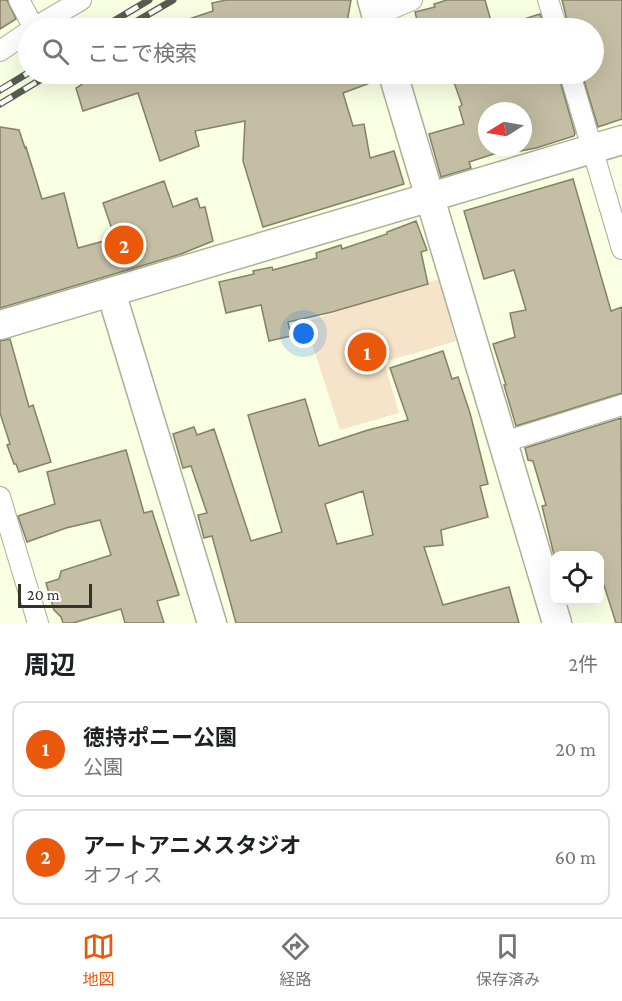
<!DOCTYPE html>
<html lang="ja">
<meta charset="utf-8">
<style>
:root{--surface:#fff;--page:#f6f6f6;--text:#202124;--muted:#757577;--line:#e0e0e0;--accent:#ea580c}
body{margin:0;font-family:"Crimson Pro","Noto Sans JP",serif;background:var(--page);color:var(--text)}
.controls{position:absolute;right:18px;bottom:18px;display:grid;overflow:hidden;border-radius:12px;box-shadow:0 6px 24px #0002}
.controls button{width:54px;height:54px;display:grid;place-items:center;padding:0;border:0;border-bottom:2px solid var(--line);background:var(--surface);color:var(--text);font:30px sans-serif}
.compass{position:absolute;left:478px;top:102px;width:54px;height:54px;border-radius:50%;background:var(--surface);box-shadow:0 6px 24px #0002;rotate:259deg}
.scale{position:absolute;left:18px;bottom:15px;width:74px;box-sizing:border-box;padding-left:6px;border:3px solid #32342a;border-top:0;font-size:16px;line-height:21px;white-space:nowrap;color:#32342a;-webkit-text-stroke:4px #fff;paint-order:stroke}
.you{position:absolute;left:304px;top:334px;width:21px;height:21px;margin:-15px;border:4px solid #fff;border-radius:50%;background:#1a73e8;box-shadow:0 0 0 9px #1a73e833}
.badge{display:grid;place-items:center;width:39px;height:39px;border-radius:50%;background:var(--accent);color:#fff;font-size:20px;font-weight:700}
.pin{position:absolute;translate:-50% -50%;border:3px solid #fff;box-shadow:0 2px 6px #0006}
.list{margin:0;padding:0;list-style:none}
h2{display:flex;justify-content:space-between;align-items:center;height:78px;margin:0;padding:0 24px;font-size:26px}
h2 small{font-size:20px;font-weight:400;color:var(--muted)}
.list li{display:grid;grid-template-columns:39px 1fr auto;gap:18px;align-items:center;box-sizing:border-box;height:96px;margin:0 12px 12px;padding:0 12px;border:2px solid var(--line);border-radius:12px}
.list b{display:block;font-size:22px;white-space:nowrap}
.list p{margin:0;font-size:20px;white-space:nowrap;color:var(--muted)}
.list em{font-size:20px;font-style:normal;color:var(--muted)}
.icon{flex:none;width:33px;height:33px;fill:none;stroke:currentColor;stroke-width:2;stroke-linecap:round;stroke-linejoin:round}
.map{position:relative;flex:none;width:622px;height:623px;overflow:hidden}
.search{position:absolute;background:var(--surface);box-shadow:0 6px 24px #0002;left:18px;right:18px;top:18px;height:66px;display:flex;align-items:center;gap:15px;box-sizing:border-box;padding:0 21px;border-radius:33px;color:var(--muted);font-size:22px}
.sheet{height:294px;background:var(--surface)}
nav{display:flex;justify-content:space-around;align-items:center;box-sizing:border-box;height:84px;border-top:2px solid var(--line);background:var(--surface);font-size:16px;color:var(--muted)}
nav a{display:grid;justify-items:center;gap:3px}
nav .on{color:var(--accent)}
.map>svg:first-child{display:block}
</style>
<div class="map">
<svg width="622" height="623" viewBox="0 0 622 623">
<rect width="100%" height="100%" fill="#f8ffe2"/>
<path fill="#f5e4c9" d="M439 279 456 341 384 362 399 413 340 430 305 322Z"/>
<path fill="#c4bfa4" stroke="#858067" stroke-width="1.5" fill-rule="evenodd" d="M0 0H7L16 19 0 29Z
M226 0H351L346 28H172L171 25 213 11 212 3Z
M447 0H485L493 28H419L415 12 435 7 434 4Z
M562 0H622V119L598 127 582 74H594V28H569Z
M540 14 545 28H509L508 24Z
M98 74H377L378 80 343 93 353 126 364 124 370 158 394 151 404 184 263 227 243 161 245 121 195 131 199 146 160 161 138 93 83 111 76 88Z
M451 74H509V76L521 74H558L575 133 574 136 536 148 510 153 509 149 469 162 471 168 441 177 429 134 464 124 459 107 462 105ZM487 111H523V147H487Z
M0 127 19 130 25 148 26 147 42 199 64 193 78 248 115 238 103 203 164 181 173 207 197 198 200 208 205 207 213 241 181 254 0 308Z
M573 179 611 311 622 307V393L516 426 504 385H506L493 344 515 337 510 313 526 310 514 270 484 279 464 211Z
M416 221 427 250 421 252 428 284 332 312 288 322 291 336 269 341 261 305 226 313 219 282 254 274 253 271 272 267 273 270 317 258 316 253 341 245 342 249 387 234V232Z
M10 339 29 407 33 405 51 462 19 472 16 464H14L7 445 10 444 0 413V341Z
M443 351 452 379 458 377 470 413 488 484 480 486 488 517 441 530 443 545 424 547 443 605 509 587 519 623H236L212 536 204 538 198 515 207 513 191 466 183 468 173 434 194 427 197 435 214 429 251 541 282 532 248 415 305 399 319 446 368 430 408 420 390 368ZM363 491 373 535 337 544 325 504Z
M621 418 622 623H616L600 573V555H554L542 506 546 505 533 461 528 460 525 448Z
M126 450 144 513 152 511 179 595 157 601 164 623H125L121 609 73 623H63L61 617 54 610 46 583 59 579 61 571 111 555 100 520 66 528 27 542 18 516 55 504 47 472Z"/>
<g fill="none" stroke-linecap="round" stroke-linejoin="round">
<defs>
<path id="street" d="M19 0 34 28
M548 0 557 28
M377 15 412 0
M34 28 81 0
M0 51 28 32
M570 74 622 249
M504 442 622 405
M0 497 38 623"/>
<path id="secondary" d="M372 0 380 28
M393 74 557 623
M111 292 212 623
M0 325 622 140"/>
</defs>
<use href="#street" stroke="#aab096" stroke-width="22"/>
<use href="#secondary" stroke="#aab096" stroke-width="31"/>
<use href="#street" stroke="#fff" stroke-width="20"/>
<use href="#secondary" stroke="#fff" stroke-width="28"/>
<defs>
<path id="rail" d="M102 28 149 0
M125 28 173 0
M0 90 28 73
M0 104 50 74"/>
</defs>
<use href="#rail" stroke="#585b4d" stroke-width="7"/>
<use href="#rail" stroke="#fff" stroke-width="4.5" stroke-dasharray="14" stroke-linecap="butt"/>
</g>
</svg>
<div class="controls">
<button><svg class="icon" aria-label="locate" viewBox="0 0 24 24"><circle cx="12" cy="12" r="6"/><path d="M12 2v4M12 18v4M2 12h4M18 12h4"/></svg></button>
</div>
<svg class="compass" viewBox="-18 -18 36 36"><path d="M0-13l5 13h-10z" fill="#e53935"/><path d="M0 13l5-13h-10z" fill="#757577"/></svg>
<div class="scale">20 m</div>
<div class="you"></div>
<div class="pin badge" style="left:367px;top:352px">1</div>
<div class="pin badge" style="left:124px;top:245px">2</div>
<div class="search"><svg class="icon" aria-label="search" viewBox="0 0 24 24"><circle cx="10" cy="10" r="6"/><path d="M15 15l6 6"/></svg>ここで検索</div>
</div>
<section class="sheet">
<h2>周辺<small>2件</small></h2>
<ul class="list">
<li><span class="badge">1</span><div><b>徳持ポニー公園</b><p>公園</p></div><em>20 m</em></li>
<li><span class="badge">2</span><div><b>アートアニメスタジオ</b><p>オフィス</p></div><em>60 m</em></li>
</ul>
</section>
<nav>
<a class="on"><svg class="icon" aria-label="map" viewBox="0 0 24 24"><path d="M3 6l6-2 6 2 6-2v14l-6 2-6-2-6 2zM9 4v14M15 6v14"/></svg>地図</a>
<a><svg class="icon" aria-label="directions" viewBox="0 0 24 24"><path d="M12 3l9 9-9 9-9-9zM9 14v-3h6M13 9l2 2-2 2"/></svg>経路</a>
<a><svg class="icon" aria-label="saved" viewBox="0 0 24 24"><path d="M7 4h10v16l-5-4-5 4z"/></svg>保存済み</a>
</nav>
